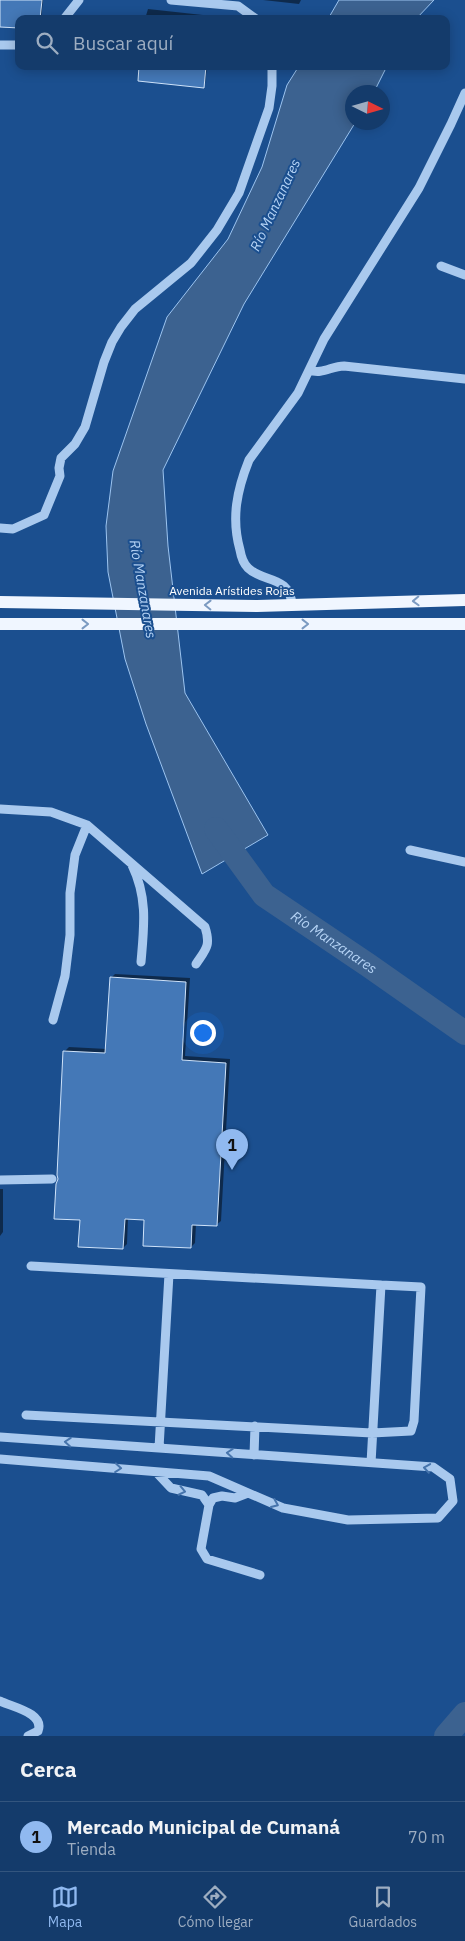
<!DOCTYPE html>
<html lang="es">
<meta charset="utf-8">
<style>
:root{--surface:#143b6b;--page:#214673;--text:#f1f3f6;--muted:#9dadc1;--line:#33557e;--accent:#90b9f0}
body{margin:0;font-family:"IBM Plex Sans",sans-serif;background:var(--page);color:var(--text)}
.compass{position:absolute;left:345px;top:85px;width:45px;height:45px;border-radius:50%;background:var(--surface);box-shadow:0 2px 12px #0003;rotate:95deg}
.you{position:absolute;left:202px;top:1032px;width:18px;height:18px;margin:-12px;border:4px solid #fff;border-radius:50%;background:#1a73e8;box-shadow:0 0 0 8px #1a73e833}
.badge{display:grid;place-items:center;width:32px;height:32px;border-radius:50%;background:var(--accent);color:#111;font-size:16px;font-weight:700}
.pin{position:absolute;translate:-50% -41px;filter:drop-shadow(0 1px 2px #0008)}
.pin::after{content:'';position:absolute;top:26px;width:18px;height:15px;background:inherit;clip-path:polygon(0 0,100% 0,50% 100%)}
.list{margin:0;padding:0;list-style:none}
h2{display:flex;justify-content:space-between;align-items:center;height:65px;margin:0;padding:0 20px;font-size:21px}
h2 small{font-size:16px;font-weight:400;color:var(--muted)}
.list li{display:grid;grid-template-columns:32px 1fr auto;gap:15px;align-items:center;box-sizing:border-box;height:70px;padding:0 20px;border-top:1px solid var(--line)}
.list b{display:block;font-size:19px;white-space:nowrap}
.list p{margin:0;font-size:16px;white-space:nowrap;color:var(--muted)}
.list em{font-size:16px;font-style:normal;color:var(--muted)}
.icon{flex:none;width:28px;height:28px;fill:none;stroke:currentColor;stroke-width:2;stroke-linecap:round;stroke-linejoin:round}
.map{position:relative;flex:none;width:465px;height:1736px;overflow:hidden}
.search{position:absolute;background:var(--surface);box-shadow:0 2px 12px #0003;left:15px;right:15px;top:15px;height:55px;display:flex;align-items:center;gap:12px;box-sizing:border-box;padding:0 18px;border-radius:10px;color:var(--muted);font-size:19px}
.sheet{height:135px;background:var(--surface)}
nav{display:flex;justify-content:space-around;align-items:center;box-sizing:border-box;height:70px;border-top:1px solid var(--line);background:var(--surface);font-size:14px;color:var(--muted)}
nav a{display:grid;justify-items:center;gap:2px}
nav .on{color:var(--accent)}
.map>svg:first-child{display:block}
</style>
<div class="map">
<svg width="465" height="1736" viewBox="0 0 465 1736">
<rect width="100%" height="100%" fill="#1b4f8f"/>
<path fill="#3c6290" stroke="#9cc4f0" d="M339 0H434L416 19H328Z
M299 66H387L374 92H352V122L355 123 244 304 163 470 168 546 185 693 268 835 202 874 146 724 125 659 108 572 106 526 113 471 167 317 228 239 262 167 287 85Z"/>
<path fill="#0007" d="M0 0H43L41 19H19L0 26Z
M263 0H301L299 4Z
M148 9 212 16V19H145Z
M141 66H207L205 84 204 86Z
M115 974 190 978 185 1056 230 1059 221 1221 216 1225 196 1224 195 1243 191 1247 146 1219 128 1218 127 1244 123 1248 81 1219 60 1179 64 1052 69 1047 107 1049 111 978Z
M0 1189H3V1232L0 1236Z"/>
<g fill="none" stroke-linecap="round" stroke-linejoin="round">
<g stroke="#3c6290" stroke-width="24">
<path id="s1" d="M216 829 264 895 368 965 465 1033"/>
<path d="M446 1736 465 1714"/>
</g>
</g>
<path fill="#4478b7" stroke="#cfe3fa" d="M0 0H42L40 19H19V28L0 27Z
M139 66H206L204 88 138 81Z
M110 977 186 982 182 1060 226 1063 217 1226 192 1225 191 1248 143 1246 144 1220 125 1219 123 1249 78 1247 80 1220 54 1219 56 1184 58 1179 57 1175 63 1051 105 1053Z"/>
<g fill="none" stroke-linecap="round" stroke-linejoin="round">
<path stroke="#a9c9ee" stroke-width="9" d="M171 0 238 6 256 19
M64 19 79 0
M0 45H19
M441 266 465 275
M309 370C323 375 331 366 344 366L465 379
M0 528 13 529 44 515 60 476 59 468 61 458 75 444 85 427 104 362 112 342 121 327 135 309 191 263 217 230 239 193 269 108 272 86V66
M292 605C290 575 263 583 248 568 243 563 241 556 240 550 231 518 237 490 249 460L298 393 324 339 419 188 451 124 465 93
M0 809 51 812 87 825 205 927C211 946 206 949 196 964
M410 850 465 862
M132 865C148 898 144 927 141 962
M53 1020 65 976 70 935V893L75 855 87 825
M0 1180 52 1179
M31 1266 381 1285 371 1463
M26 1415 372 1433 411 1431 414 1421 421 1287 381 1285
M0 1437 433 1467 450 1479 453 1501 438 1518 348 1520 283 1508 209 1476 0 1459
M159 1448 169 1274
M254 1455 255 1426
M156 1472 171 1488 202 1495 209 1505
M248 1493 235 1498 222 1496 213 1498 209 1505 201 1549 207 1559 260 1575
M0 1701C12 1707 45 1713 38 1731L28 1736"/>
<path stroke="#f0f6ff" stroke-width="12" d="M0 602 257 606 465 600
M0 624H465"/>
</g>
<defs><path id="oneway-chevron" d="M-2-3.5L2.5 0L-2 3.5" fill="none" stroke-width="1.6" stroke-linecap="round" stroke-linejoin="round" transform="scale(1.25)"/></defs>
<g stroke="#7b9ac1">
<use href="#oneway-chevron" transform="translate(416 601) rotate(178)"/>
<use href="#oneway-chevron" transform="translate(208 605) rotate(-179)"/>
<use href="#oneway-chevron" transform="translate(85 624)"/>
<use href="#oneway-chevron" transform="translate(305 624)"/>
</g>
<g stroke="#4674ac">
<use href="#oneway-chevron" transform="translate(68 1442) rotate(-176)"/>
<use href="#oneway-chevron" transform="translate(230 1453) rotate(-176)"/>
<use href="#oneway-chevron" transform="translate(118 1468) rotate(5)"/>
<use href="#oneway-chevron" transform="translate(427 1468) rotate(-171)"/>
<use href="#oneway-chevron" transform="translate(182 1491) rotate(12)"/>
<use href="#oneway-chevron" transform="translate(275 1504) rotate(23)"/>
</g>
<g text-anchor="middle" stroke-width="4" stroke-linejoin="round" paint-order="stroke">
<g font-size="12" fill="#fff" stroke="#1b4f8f">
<text x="232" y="595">Avenida Arístides Rojas</text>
</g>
<g font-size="14" font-style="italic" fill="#b5d3f5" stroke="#1b4f8f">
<text transform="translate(275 205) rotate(-65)" y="5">Río Manzanares</text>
<text transform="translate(143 589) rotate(80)" y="5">Río Manzanares</text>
<text dy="5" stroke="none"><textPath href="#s1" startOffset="166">Río Manzanares</textPath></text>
</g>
</g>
</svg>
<svg class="compass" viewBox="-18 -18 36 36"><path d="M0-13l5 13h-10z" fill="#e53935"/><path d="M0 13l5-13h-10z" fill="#9dadc1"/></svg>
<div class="you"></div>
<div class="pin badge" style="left:232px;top:1170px">1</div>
<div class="search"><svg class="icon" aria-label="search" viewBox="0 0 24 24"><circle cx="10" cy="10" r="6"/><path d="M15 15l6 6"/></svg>Buscar aquí</div>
</div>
<section class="sheet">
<h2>Cerca<small></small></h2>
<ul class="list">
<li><span class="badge">1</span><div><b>Mercado Municipal de Cumaná</b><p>Tienda</p></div><em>70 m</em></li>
</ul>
</section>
<nav>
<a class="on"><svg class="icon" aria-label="map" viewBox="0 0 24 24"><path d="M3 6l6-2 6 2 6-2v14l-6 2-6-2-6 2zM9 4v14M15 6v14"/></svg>Mapa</a>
<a><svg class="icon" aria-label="directions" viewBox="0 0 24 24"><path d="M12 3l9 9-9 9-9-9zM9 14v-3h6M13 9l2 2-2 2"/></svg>Cómo llegar</a>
<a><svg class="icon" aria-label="saved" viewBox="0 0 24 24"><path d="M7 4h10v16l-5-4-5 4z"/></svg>Guardados</a>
</nav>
